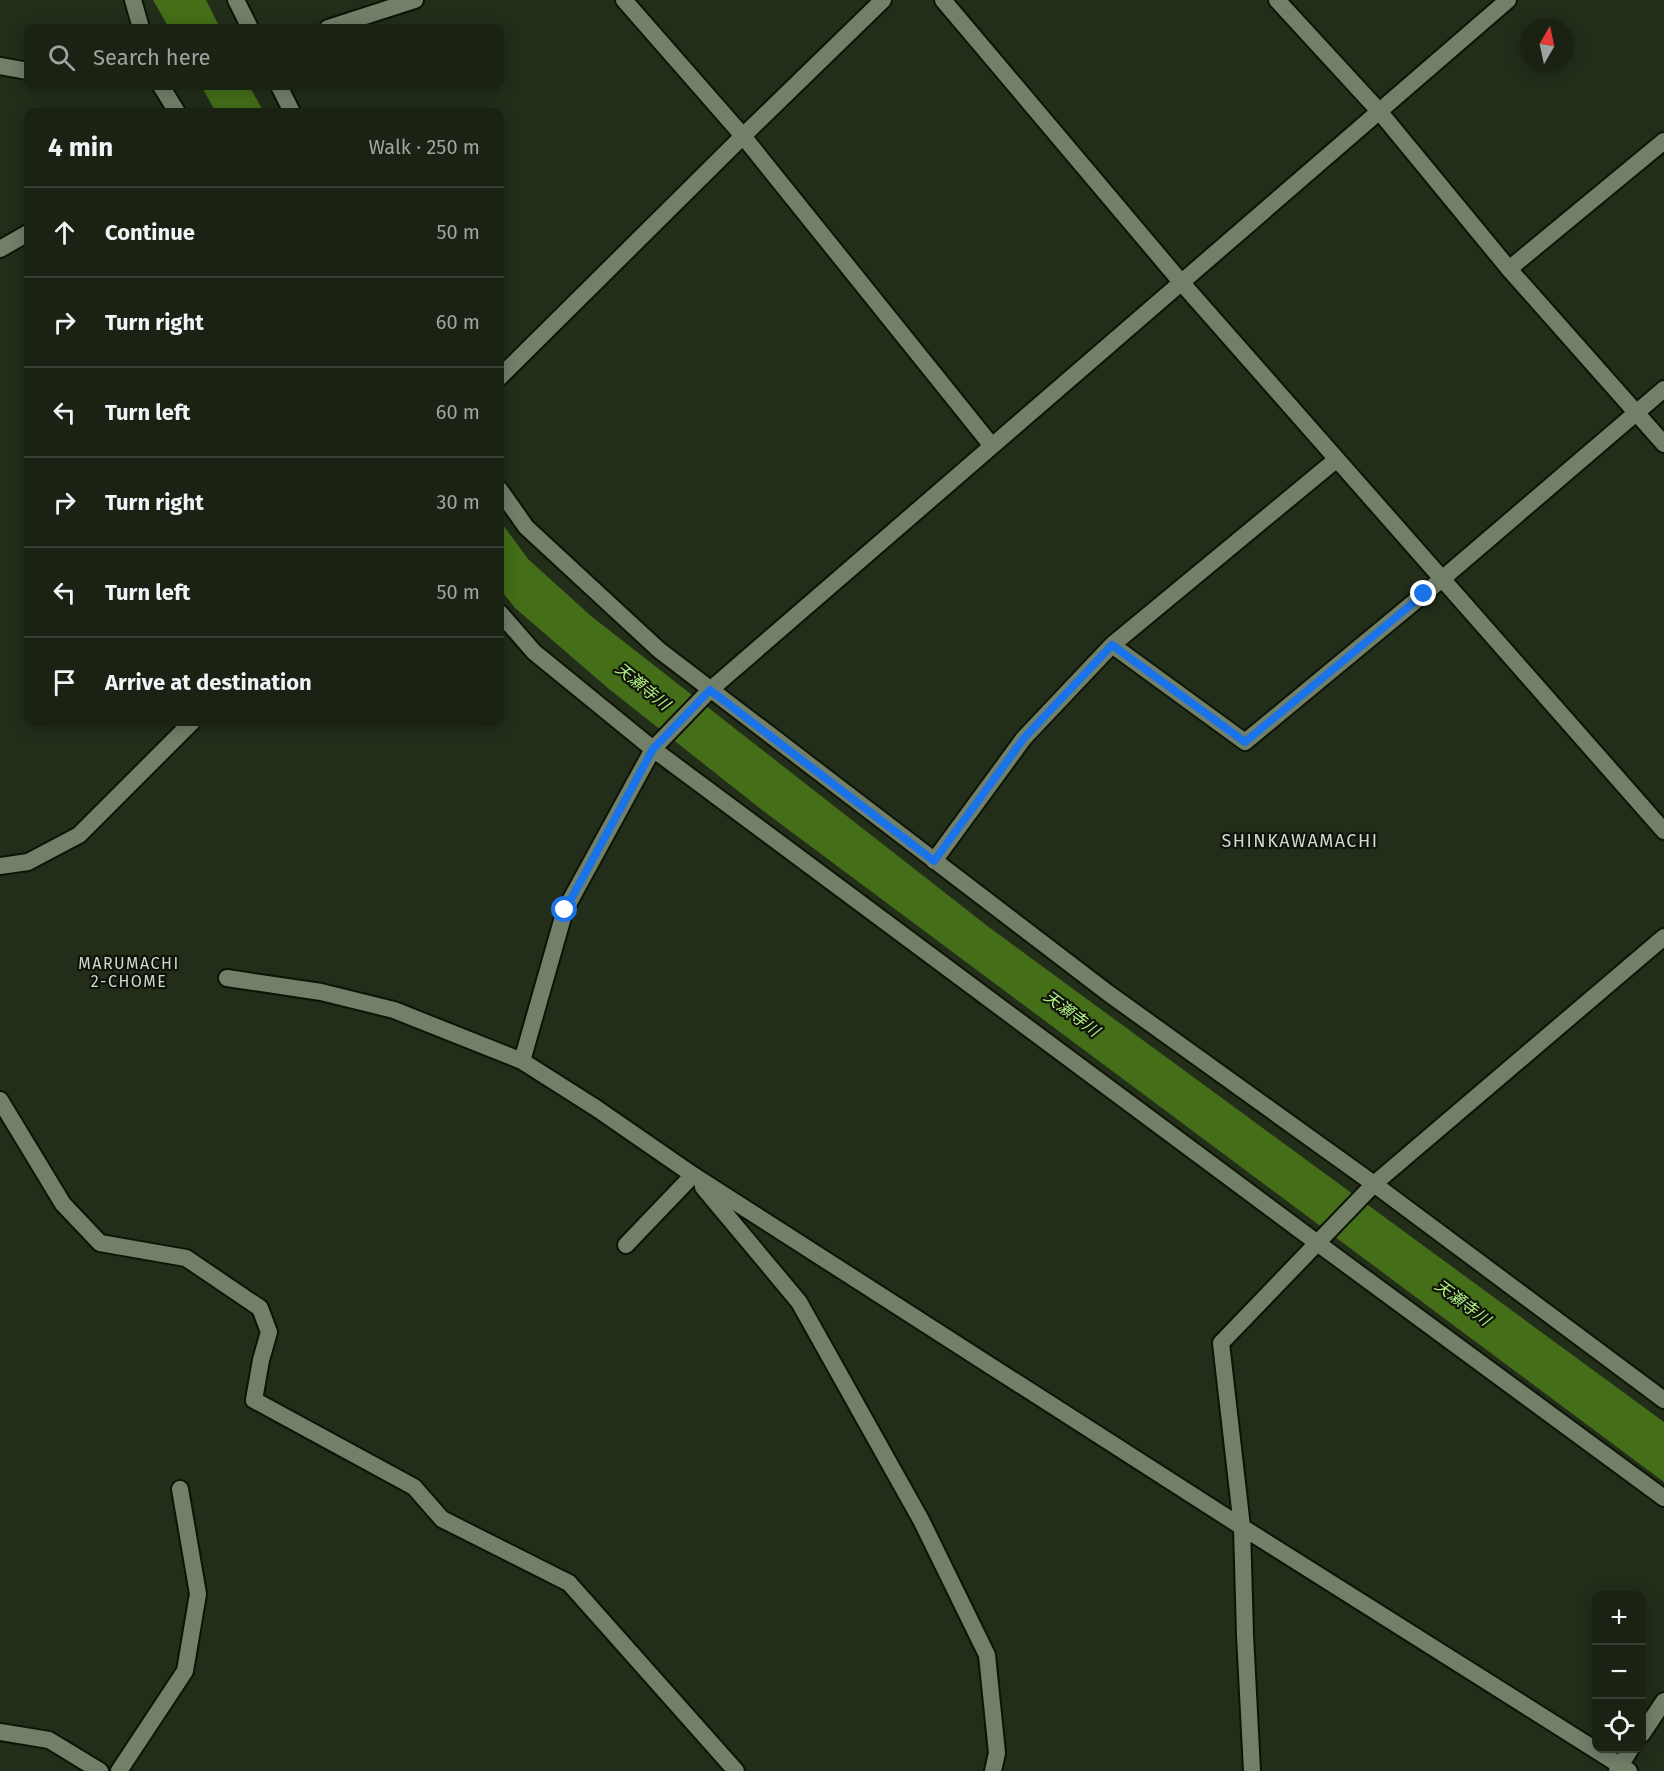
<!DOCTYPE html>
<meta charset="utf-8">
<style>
:root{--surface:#1a2214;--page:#232a1d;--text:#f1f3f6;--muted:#9fa4a0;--line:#383f34}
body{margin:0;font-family:"Fira Sans","Noto Sans JP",sans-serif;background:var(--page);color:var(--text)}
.controls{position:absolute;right:18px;bottom:18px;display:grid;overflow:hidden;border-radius:12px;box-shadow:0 3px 15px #0003}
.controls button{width:54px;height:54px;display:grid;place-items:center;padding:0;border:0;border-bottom:2px solid var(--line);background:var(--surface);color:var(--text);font:30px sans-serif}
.compass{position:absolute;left:1520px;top:18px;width:54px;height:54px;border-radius:50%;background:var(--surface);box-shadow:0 3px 15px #0003;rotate:9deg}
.stop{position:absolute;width:18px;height:18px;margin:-14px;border:4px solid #1a73e8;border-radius:50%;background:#fff}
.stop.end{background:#1a73e8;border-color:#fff;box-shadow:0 2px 6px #0008}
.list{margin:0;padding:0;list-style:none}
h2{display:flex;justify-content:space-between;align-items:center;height:78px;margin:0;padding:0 24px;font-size:26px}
h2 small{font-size:20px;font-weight:400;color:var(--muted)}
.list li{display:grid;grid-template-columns:39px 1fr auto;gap:18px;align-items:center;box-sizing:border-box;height:90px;padding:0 24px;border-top:2px solid var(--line)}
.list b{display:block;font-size:22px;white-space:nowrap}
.list em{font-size:20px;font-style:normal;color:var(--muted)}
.icon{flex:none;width:33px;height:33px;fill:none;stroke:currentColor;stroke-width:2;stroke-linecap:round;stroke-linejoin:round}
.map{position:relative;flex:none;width:1664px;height:1771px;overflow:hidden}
.search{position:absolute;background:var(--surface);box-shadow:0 3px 15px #0003;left:24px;top:24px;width:480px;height:66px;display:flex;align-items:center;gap:15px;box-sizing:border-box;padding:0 21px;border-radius:12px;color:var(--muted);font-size:22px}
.panel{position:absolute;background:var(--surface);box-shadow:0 3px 15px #0003;left:24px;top:108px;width:480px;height:618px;border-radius:12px}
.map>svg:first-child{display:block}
</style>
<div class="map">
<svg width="1664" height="1771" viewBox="0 0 1664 1771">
<rect width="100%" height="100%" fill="#222d1a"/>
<path fill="#446e18" d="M153 0H206L220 28H169Z
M201 86H249L264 112H216Z
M500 521 528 559 591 616 990 928 1664 1422V1482L762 810 609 689 515 608 500 589Z"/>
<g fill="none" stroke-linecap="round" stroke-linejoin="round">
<defs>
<path id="service" d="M0 866 28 862 79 835 192 722
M626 1245 693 1175
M119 1771 185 1671 198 1594 180 1489"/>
<path id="minor" d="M133 0 141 28
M236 0 250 28
M624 0 743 136 992 446
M943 0 1181 282 1664 831
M161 86 177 112
M279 86 292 112
M0 249 28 233
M1509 269 1664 141
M500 377 743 136 883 0
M1337 459 1112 645 1245 742 1442 579 1664 389
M500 490 526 527 659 650 1108 993 1374 1184 1664 1400
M500 613 534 652 653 749 1316 1242 1664 1498
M934 861 1024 738 1112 645
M227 978 321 992 394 1010 522 1061 596 1108 693 1175 1242 1527 1629 1771
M522 1061 565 910 653 749 710 690 1508 0
M0 1100 63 1204 100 1243 186 1258 260 1308 269 1332 261 1360 254 1400 414 1487 442 1519 569 1583 736 1771
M703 1187 799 1302 921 1520 987 1655 997 1753 993 1771
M1642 1734 1664 1701
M1252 1771 1245 1635 1242 1527 1221 1343 1374 1184 1664 937
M1617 1771 1631 1748"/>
<path id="tertiary" d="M1277 0 1379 111 1509 269 1664 444
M328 28 415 0
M0 66 28 71
M0 1732 49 1740 100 1771"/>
</defs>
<use href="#service" stroke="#0c1505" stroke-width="20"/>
<use href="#minor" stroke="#0c1505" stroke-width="20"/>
<use href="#tertiary" stroke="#0c1505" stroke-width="20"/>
<use href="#service" stroke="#727f69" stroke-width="16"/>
<use href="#minor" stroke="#727f69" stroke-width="16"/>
<use href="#tertiary" stroke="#727f69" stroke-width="16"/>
</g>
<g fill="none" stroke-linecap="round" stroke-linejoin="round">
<path stroke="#1a73e8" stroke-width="8" d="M565 910 653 749 710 690 934 861 1024 738 1112 645 1245 742 1424 594"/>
</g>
<g text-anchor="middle" stroke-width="4.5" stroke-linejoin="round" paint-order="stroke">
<g font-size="16" font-style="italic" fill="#b2ee81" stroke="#0f140b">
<text transform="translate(643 686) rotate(39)" y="6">天瀬寺川</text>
<text transform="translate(1072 1013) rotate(37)" y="6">天瀬寺川</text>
<text transform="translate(1463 1302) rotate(37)" y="6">天瀬寺川</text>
</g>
<g font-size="16" letter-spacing="1.5" fill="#d1d8cc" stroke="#0f140b">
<text x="129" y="969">MARUMACHI<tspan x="129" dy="18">2-CHOME</tspan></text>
</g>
<g font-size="18" letter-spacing="1.5" fill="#d1d8cc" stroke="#0f140b">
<text x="1300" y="847">SHINKAWAMACHI</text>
</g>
</g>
</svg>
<div class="controls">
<button>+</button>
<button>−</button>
<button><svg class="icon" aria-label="locate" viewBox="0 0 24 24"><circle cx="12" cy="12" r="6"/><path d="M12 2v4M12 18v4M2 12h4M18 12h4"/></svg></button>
</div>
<svg class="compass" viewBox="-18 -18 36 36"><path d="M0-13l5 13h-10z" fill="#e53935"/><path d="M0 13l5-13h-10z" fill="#9fa4a0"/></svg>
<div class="stop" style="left:565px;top:910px"></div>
<div class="stop end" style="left:1424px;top:594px"></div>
<div class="search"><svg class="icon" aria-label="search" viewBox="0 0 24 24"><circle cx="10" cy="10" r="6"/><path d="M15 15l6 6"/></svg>Search here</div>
<section class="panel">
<h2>4 min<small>Walk · 250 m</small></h2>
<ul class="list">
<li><svg class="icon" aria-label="ahead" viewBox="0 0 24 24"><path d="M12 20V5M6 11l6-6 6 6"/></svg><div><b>Continue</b></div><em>50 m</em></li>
<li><svg class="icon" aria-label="right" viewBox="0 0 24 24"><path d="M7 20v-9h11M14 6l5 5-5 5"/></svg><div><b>Turn right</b></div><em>60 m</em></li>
<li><svg class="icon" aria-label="left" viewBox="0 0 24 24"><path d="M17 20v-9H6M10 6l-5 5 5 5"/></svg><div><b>Turn left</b></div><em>60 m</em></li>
<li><svg class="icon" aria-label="right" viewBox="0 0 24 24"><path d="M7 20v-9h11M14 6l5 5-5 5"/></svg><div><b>Turn right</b></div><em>30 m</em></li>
<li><svg class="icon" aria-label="left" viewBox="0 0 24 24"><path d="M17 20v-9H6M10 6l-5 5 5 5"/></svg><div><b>Turn left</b></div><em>50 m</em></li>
<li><svg class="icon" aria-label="arrive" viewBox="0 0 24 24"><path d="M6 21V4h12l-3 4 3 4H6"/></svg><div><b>Arrive at destination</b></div></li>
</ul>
</section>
</div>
